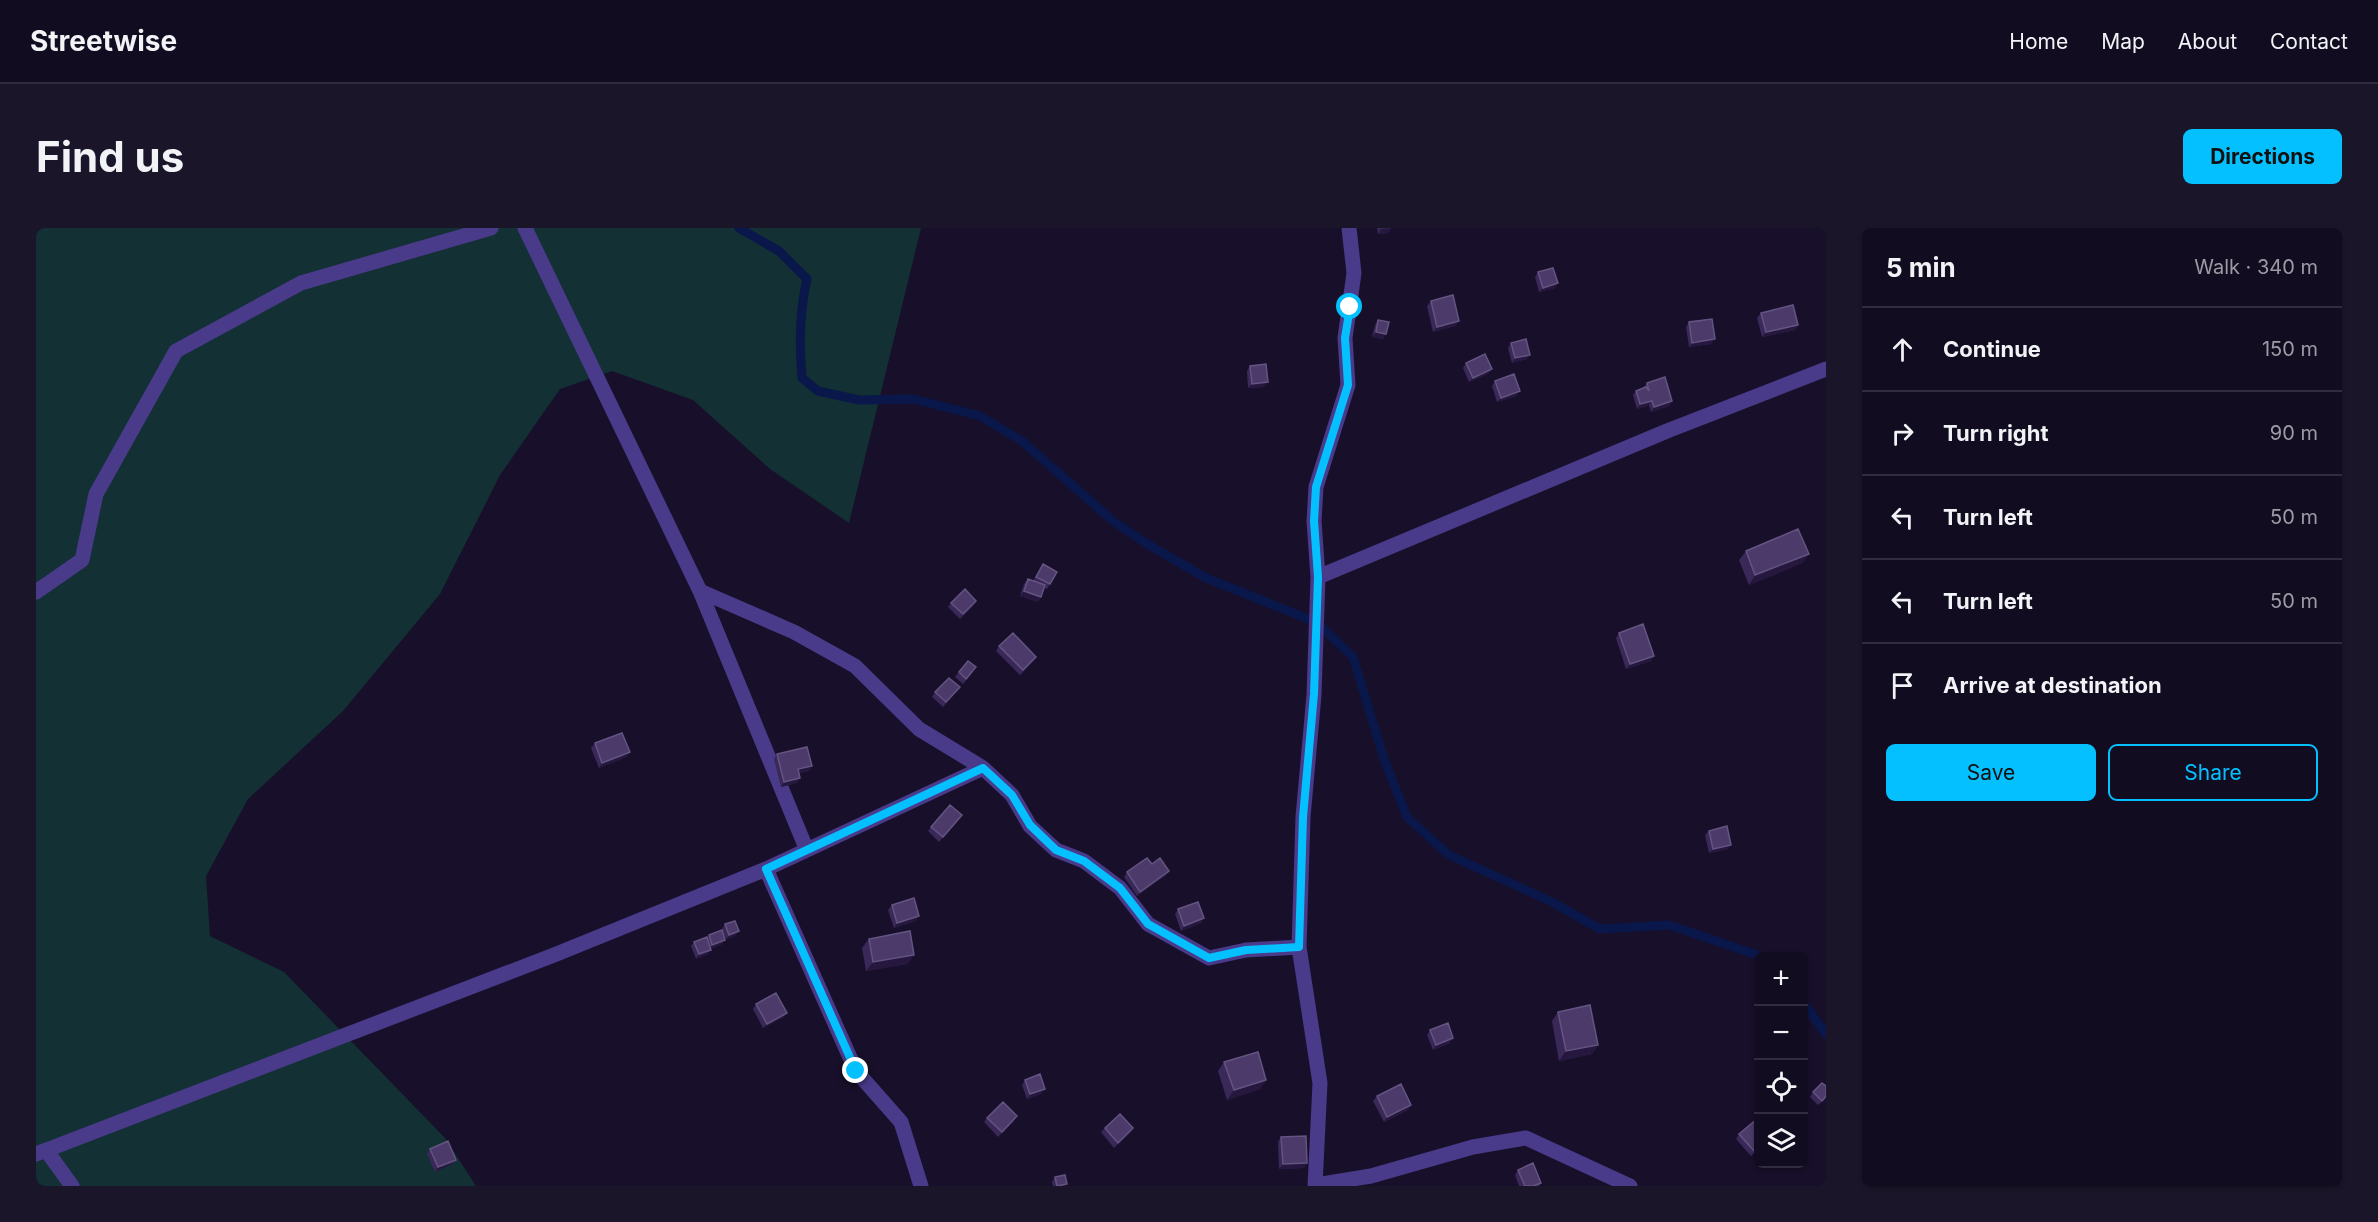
<!DOCTYPE html>
<meta charset="utf-8">
<style>
:root{--surface:#120c20;--page:#1b1529;--text:#f1f3f6;--muted:#9c9ba5;--line:#312c3e;--accent:#05c0ff}
body{margin:0;font-family:Inter,sans-serif;background:var(--page);color:var(--text)}
.controls{position:absolute;right:18px;bottom:18px;display:grid;overflow:hidden;border-radius:9px;box-shadow:0 2px 4px #0004}
.controls button{width:54px;height:54px;display:grid;place-items:center;padding:0;border:0;border-bottom:2px solid var(--line);background:var(--surface);color:var(--text);font:30px sans-serif}
.stop{position:absolute;width:18px;height:18px;margin:-14px;border:4px solid #05c0ff;border-radius:50%;background:#fff}
.stop.end{background:#05c0ff;border-color:#fff;box-shadow:0 2px 6px #0008}
.list{margin:0;padding:0;list-style:none}
h2{display:flex;justify-content:space-between;align-items:center;height:78px;margin:0;padding:0 24px;font-size:26px}
h2 small{font-size:20px;font-weight:400;color:var(--muted)}
.list li{display:grid;grid-template-columns:39px 1fr auto;gap:18px;align-items:center;box-sizing:border-box;height:84px;padding:0 24px;border-top:2px solid var(--line)}
.list b{display:block;font-size:22px;white-space:nowrap}
.list em{font-size:20px;font-style:normal;color:var(--muted)}
.actions{display:flex;gap:12px;padding:18px 24px}
.actions a{flex:1;padding:14px 0;border:2px solid var(--accent);border-radius:9px;text-align:center;font-size:21px;color:var(--accent)}
.actions .main{background:var(--accent);color:#111}
.icon{flex:none;width:33px;height:33px;fill:none;stroke:currentColor;stroke-width:2;stroke-linecap:round;stroke-linejoin:round}
.map{position:relative;flex:none;width:1790px;height:958px;overflow:hidden;border-radius:9px}
header{display:flex;align-items:center;gap:36px;box-sizing:border-box;height:84px;padding:0 30px;background:var(--surface);border-bottom:2px solid var(--line)}
header strong{font-size:28px}
nav{display:flex;gap:33px;margin-inline-start:auto;font-size:21px}
.intro{display:flex;align-items:center;justify-content:space-between;box-sizing:border-box;height:144px;padding:0 36px}
h1{margin:0;font-size:42px}
.button{padding:15px 27px;border-radius:9px;background:var(--accent);color:#111;font-size:21px;font-weight:700}
main{display:flex;gap:36px;padding:0 36px}
aside{flex:1;background:var(--surface);border-radius:9px;box-shadow:0 2px 4px #0004}
.map>svg:first-child{display:block}
</style>
<header>
<strong>Streetwise</strong>
<nav><a>Home</a><a>Map</a><a>About</a><a>Contact</a></nav>
</header>
<div class="intro"><h1>Find us</h1><a class="button">Directions</a></div>
<main>
<div class="map">
<svg width="1790" height="958" viewBox="0 0 1790 958">
<rect width="100%" height="100%" fill="#18102a"/>
<path fill="#133034" d="M0 0H885L813 295 734 241 657 172 576 143 524 161 464 247 404 366 307 483 212 571 170 648 174 708 248 744 409 910 440 958H0Z"/>
<g fill="none" stroke-linecap="round" stroke-linejoin="round">
<path stroke="#09174a" stroke-width="9" d="M703 0 743 23 771 51C763 85 763 116 766 150L782 163 823 172 877 171 944 188 986 213 1077 293 1113 317 1170 350 1280 394 1317 429 1348 531 1371 589 1413 627 1514 673 1564 701 1633 697 1724 728
M1768 776 1790 806"/>
<path stroke="#493a8a" stroke-width="15" d="M489 0 664 363 758 404 819 438 883 501 947 540 976 567 994 598 1020 622 1048 633 1084 660 1112 696 1173 730 1210 722 1263 719
M1282 349 1631 203 1790 141
M664 363 770 620
M0 364 46 332 60 266 140 123 265 55 455 0
M730 641 820 843 865 894 885 958
M10 922 36 958
M0 926 518 727 730 641 947 540
M1280 957 1335 948 1437 919 1490 910 1594 958
M1279 958 1284 855 1263 719 1267 589 1278 467 1282 349 1278 293 1280 259 1312 157 1309 110 1318 45 1313 0"/>
</g>
<path fill="#3a2859" d="M1341 0H1355L1352 5 1342 6Z
M1502 44 1519 60 1503 64 1499 49Z
M1395 73 1423 93 1419 98 1397 104 1391 78Z
M1725 85 1762 97 1759 102 1726 109 1721 90Z
M1342 92 1350 106 1347 111 1336 109 1339 97Z
M1653 94 1675 116 1653 119 1650 99Z
M1475 115 1491 131 1476 135 1472 120Z
M1430 135 1456 141 1452 146 1433 154 1427 140Z
M1214 138 1228 159 1212 160 1211 143Z
M1459 153 1480 168 1461 174 1456 158Z
M1611 155 1636 173 1633 178 1615 184 1613 177 1601 181 1597 167 1600 163 1607 160Z
M1710 323 1773 326 1766 335 1713 357 1703 332Z
M1007 336 1014 356 1011 361 1008 360 1002 374 984 368 988 356 992 351 997 353Z
M915 375 937 378 924 391 912 379Z
M1583 405 1615 433 1590 441 1580 410Z
M963 418 997 433 984 447 960 423Z
M923 444H937L927 456 919 449Z
M899 464H920L907 479 896 469Z
M559 515 594 524 590 529 563 540 555 520Z
M741 526 776 538 773 543 763 545 764 550 761 555 745 559 738 531Z
M922 592 903 614 892 603 895 599Z
M1673 603 1692 621 1673 625 1669 607Z
M1116 636 1133 643 1129 648 1101 668 1088 649 1091 644Z
M856 677 880 693 858 700 852 682Z
M1142 681 1168 690 1165 695 1145 703 1139 686Z
M689 696 699 708 690 711 686 701Z
M673 707 686 716 675 721V722L672 726 660 731 655 718 658 714 671 710Z
M833 711 878 727 871 736 830 743 826 720Z
M720 776 751 785 748 789 727 800 717 781Z
M1522 784 1562 817 1556 826 1523 833 1516 793Z
M1394 802 1414 815 1397 822 1391 807Z
M1188 834 1230 852 1224 861 1191 872 1182 843Z
M989 852 1005 866 991 871 986 857Z
M1777 864 1790 870 1782 877 1774 869Z
M1341 868 1375 877 1372 882 1348 894 1337 873Z
M951 890 978 893 962 909 948 894Z
M1069 900H1097L1094 905 1078 920 1065 904Z
M1703 906 1722 921 1715 928 1700 911Z
M1245 909 1271 935 1268 940 1243 941 1242 914Z
M394 921 420 932 416 936 399 944 391 926Z
M1482 942 1505 955 1503 958H1483L1479 947Z
M1019 949 1029 958H1017L1016 954Z"/>
<path fill="#25173e" d="M1355 0 1352 5 1342 6 1345 1Z
M1522 55 1519 60 1503 64 1507 60Z
M1423 93 1419 98 1397 104 1401 99Z
M1762 97 1759 102 1726 109 1730 104Z
M1340 104 1350 106 1347 111 1336 109Z
M1679 111 1675 116 1653 119 1656 115Z
M1494 127 1491 131 1476 135 1479 130Z
M1456 141 1452 146 1433 154 1437 150Z
M1232 154 1228 159 1212 160 1216 156Z
M1484 163 1480 168 1461 174 1465 170Z
M1616 173 1613 177 1601 181 1604 176Z
M1636 173 1633 178 1615 184 1618 179Z
M1773 326 1766 335 1713 357 1719 347Z
M988 363 1005 369 1002 374 984 368Z
M940 373 937 378 924 391 927 386Z
M1618 428 1615 433 1590 441 1594 436Z
M594 524 590 529 563 540 566 535Z
M776 538 773 543 759 546 762 541Z
M764 550 761 555 745 559 748 554Z
M1695 617 1692 621 1673 625 1677 621Z
M1133 643 1129 648 1101 668 1104 664Z
M883 688 880 693 858 700 861 695Z
M1168 690 1165 695 1145 703 1148 698Z
M703 703 699 708 690 711 693 707Z
M689 712 686 716 673 722 676 717Z
M675 722 672 726 660 731 663 726Z
M878 727 871 736 830 743 837 734Z
M751 785 748 789 727 800 731 796Z
M1417 810 1414 815 1397 822 1400 817Z
M1562 817 1556 826 1523 833 1530 823Z
M1230 852 1224 861 1191 872 1198 862Z
M1009 861 1005 866 991 871 994 866Z
M1375 877 1372 882 1348 894 1351 889Z
M981 888 978 893 962 909 966 904Z
M1097 900 1094 905 1078 920 1082 915Z
M420 932 416 936 399 944 402 939Z
M1271 935 1268 940 1243 941 1247 936Z"/>
<path fill="#4c3b6a" stroke="#645482" stroke-width="1.5" d="M1517 40 1522 55 1507 60 1502 44Z
M1417 67 1423 93 1401 99 1395 73Z
M1757 77 1762 97 1730 104 1725 85Z
M1676 91 1679 111 1656 115 1653 94Z
M1342 92 1353 94 1350 106 1340 104Z
M1490 111 1494 127 1479 130 1475 115Z
M1449 126 1456 141 1437 150 1430 135Z
M1230 136 1232 154 1216 156 1214 138Z
M1478 146 1484 163 1465 170 1459 153Z
M1629 149 1636 173 1618 179 1616 173 1604 176 1600 163 1610 159 1613 163 1611 155Z
M1762 301 1773 326 1719 347 1710 323Z
M1007 336 1021 344 1014 356 1000 349Z
M992 351 1009 357 1005 369 988 363Z
M929 361 940 373 927 386 915 375Z
M1607 396 1618 428 1594 436 1583 405Z
M977 405 1000 429 987 442 963 418Z
M932 433 940 439 930 451 923 444Z
M913 450 924 459 910 474 899 464Z
M586 505 594 524 566 535 559 515Z
M771 519 776 538 762 541 764 550 748 554 741 526Z
M914 577 926 587 907 609 895 599Z
M1691 598 1695 617 1677 621 1673 603Z
M1111 630 1116 636 1124 630 1133 643 1104 664 1091 644Z
M878 670 883 688 861 695 856 677Z
M1162 674 1168 690 1148 698 1142 681Z
M699 693 703 703 693 707 689 696Z
M686 702 689 712 676 717 673 707Z
M874 703 878 727 837 734 833 711Z
M671 709 675 722 663 726 658 714Z
M740 765 751 785 731 796 720 776Z
M1554 777 1562 817 1530 823 1522 784Z
M1412 795 1417 810 1400 817 1394 802Z
M1222 824 1230 852 1198 862 1188 834Z
M1004 846 1009 861 994 866 989 852Z
M1786 855 1790 858V868L1786 873 1777 864Z
M1365 856 1375 877 1351 889 1341 868Z
M967 874 981 888 966 904 951 890Z
M1084 886 1097 900 1082 915 1069 900Z
M1722 890V919L1718 923 1703 906Z
M1270 908 1271 935 1247 936 1245 909Z
M412 913 420 932 402 939 394 921Z
M1497 935 1505 955 1497 958H1489L1482 942Z
M1029 947 1031 956 1021 958 1019 949Z"/>
<g fill="none" stroke-linecap="round" stroke-linejoin="round">
<path stroke="#05c0ff" stroke-width="8" d="M820 843 730 641 947 540 976 567 994 597 1020 622 1048 633 1084 660 1112 696 1173 730 1210 722 1263 719 1267 589 1278 466 1282 349 1278 293 1280 259 1312 157 1309 110 1314 79"/>
</g>
</svg>
<div class="controls">
<button>+</button>
<button>−</button>
<button><svg class="icon" aria-label="locate" viewBox="0 0 24 24"><circle cx="12" cy="12" r="6"/><path d="M12 2v4M12 18v4M2 12h4M18 12h4"/></svg></button>
<button><svg class="icon" aria-label="layers" viewBox="0 0 24 24"><path d="M12 4l9 5-9 5-9-5zM3 14l9 5 9-5"/></svg></button>
</div>
<div class="stop" style="left:1314px;top:79px"></div>
<div class="stop end" style="left:820px;top:843px"></div>
</div>
<aside>
<h2>5 min<small>Walk · 340 m</small></h2>
<ul class="list">
<li><svg class="icon" aria-label="ahead" viewBox="0 0 24 24"><path d="M12 20V5M6 11l6-6 6 6"/></svg><div><b>Continue</b></div><em>150 m</em></li>
<li><svg class="icon" aria-label="right" viewBox="0 0 24 24"><path d="M7 20v-9h11M14 6l5 5-5 5"/></svg><div><b>Turn right</b></div><em>90 m</em></li>
<li><svg class="icon" aria-label="left" viewBox="0 0 24 24"><path d="M17 20v-9H6M10 6l-5 5 5 5"/></svg><div><b>Turn left</b></div><em>50 m</em></li>
<li><svg class="icon" aria-label="left" viewBox="0 0 24 24"><path d="M17 20v-9H6M10 6l-5 5 5 5"/></svg><div><b>Turn left</b></div><em>50 m</em></li>
<li><svg class="icon" aria-label="arrive" viewBox="0 0 24 24"><path d="M6 21V4h12l-3 4 3 4H6"/></svg><div><b>Arrive at destination</b></div></li>
</ul>
<div class="actions"><a class="main">Save</a><a>Share</a></div>
</aside>
</main>
